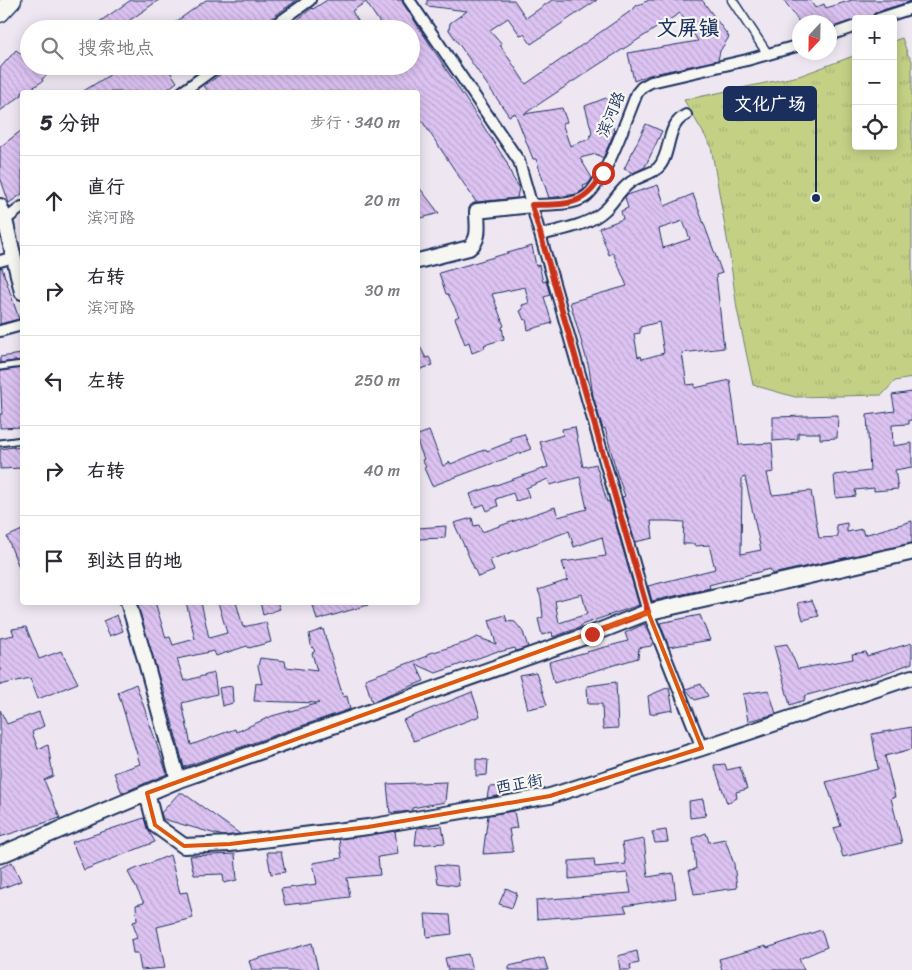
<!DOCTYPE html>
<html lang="zh">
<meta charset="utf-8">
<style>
:root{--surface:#fff;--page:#f7f7f7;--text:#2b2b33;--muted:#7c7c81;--line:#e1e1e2}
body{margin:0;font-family:Sriracha,"LXGW WenKai TC",sans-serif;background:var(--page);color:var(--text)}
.controls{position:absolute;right:15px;top:15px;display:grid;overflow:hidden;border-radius:5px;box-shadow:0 2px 12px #0003}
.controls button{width:45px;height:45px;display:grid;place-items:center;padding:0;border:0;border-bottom:1px solid var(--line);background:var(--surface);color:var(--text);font:25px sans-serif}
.compass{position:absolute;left:792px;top:15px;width:45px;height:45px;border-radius:50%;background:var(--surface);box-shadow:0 2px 12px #0003;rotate:202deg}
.stop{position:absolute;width:15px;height:15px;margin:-11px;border:4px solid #c8321e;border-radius:50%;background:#fff}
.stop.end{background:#c8321e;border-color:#fff;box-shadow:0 1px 5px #0008}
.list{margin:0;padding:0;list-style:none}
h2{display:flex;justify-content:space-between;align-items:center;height:65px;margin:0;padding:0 20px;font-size:21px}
h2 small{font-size:16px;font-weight:400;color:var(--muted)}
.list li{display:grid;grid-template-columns:32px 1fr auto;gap:15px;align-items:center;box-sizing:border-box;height:90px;padding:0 20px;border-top:1px solid var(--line)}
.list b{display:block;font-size:19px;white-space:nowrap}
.list p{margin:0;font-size:16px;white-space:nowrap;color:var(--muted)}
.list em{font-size:16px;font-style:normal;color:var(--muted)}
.icon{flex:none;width:28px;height:28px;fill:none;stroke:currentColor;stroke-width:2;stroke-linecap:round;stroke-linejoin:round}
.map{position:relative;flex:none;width:912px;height:970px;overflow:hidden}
.search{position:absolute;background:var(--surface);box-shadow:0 2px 12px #0003;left:20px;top:20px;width:400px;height:55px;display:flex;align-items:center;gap:12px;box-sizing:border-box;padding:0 18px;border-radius:28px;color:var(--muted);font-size:19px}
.panel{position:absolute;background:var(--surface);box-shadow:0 2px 12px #0003;left:20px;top:90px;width:400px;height:515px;border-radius:5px}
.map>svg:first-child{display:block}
</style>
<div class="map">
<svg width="912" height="970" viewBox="0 0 912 970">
<defs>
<pattern id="park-tufts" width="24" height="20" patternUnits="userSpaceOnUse" patternTransform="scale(1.25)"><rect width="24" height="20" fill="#c4d185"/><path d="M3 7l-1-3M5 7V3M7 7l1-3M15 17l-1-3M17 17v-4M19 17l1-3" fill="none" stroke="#a8b475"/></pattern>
<pattern id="building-back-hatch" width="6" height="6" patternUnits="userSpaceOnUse" patternTransform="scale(1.25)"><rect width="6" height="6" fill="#ddc3f2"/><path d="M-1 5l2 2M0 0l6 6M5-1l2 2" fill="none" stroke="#bda8d2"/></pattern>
</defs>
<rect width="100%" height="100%" fill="#eee7f2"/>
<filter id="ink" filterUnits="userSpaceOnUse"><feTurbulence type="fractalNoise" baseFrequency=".02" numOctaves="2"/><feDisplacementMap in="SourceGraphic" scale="10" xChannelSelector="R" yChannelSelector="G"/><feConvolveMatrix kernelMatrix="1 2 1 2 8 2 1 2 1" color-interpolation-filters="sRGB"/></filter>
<g filter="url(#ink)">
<path fill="url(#park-tufts)" stroke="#708072" d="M902 38 908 55 912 60V378L895 381 882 395 795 397 753 385 737 309 729 250 711 146 684 100 799 76 856 55V146H893V41Z"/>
<path fill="url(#building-back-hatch)" stroke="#1b2f5e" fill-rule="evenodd" d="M131 0H159L117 29H89Z
M206 0H297L256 29H166Z
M327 0H401L506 161 513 178 519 187 517 198 476 202 418 115V92H209L204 86 232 66H323L325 69 330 66H411V29H384L366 2 352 11 363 29H286L312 8 313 9Z
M427 0H514L526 18 552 0H597L531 44 524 34 520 35 508 18 490 30 502 44 500 45 526 84 635 8 634 7 649 0H702L729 37 720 51 718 60 649 75 634 81 628 53 698 41 680 13 598 65 524 114 562 108 567 122 562 123 570 146 589 139 592 132 585 106 606 98 611 111 614 133 603 158 596 154 580 158 592 178 588 184 583 186 584 189 577 194 549 198 536 159H533L515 113 509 116 449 30 450 23 467 11 427 6Z
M784 0H810L815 8 824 4 826 8 852 0H912V1L876 12 872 17 866 19H856L830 28V22H799Z
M16 50 29 60V66H35L38 70 43 66H59L42 79 43 81 26 92H22V95L0 111V68Z
M103 66H166L177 82 164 92H82L111 74Z
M646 124 662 131 645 167 633 173 624 169Z
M22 130V194L9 203 0 177V147Z
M658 185 665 206 693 194 722 273 716 275 724 348 682 353 687 385 695 384V388L730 380 739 445 772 443 774 472 767 473 772 495 811 491 819 538 838 537 836 525 847 523V532L862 529 864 535 912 521V543L772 574 770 569 709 585 710 588 652 601 648 586 715 569 709 545 695 546V544H683L684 522 669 521H651L653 538 635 542 622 497 625 496 617 474 605 428 603 429 593 396 589 368 570 302 627 286 613 253 609 255 599 228 623 219 621 211 628 208 625 197 627 195ZM683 221 690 239 663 248 659 229ZM659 322 664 353 642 359 641 356 638 357 634 334 640 333V327ZM745 477 761 550 741 554 742 478Z
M418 186 439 213 418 219Z
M532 246 536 266 539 265 543 282 546 281 550 295 544 297 552 323 528 330 526 319 524 320 520 311 523 309 522 305 529 303 525 287 492 294 504 326 502 327 504 339 484 345 485 348 472 353 469 342 465 344 455 318 459 316 448 294H446L439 273Z
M0 268H2L19 319 0 324Z
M418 343 426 358 429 357 433 365 418 370Z
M22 354V360L0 363V357Z
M22 368V427L0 428V414H2L0 371Z
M912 392V420H909V424L892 425 893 446 912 443V467L895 470 898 489 874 491V488L855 490 856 496 836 498 834 475 870 471 867 415 895 411 892 395Z
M838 415 837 438 820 439V433H798V439L773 441V417Z
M575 427 583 467 596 464 607 502 609 501 639 605 581 625V627L553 637 552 632 542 635 538 619 543 617 541 598 538 590 568 580 562 562 606 556 602 537 574 547 569 531 490 560 494 571 478 577 454 523 472 518 474 526 479 525 482 532 555 507 558 517 587 509 580 477 550 485 548 479 526 488 529 497 516 501 513 493 496 499 498 506 487 511 484 504 475 508 470 494 548 467 540 442 563 435 562 429ZM582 594 587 614 559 623 555 601Z
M429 431 443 466 450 462 451 464 486 449 487 451 512 441 510 438 524 434 531 449 432 486 424 468 426 467 422 460 424 459 418 444V435Z
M13 447 14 448 22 447V468L0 469V449Z
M446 526 445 538 418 539V528Z
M22 530V575L7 537Z
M812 600 819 616 803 620 798 603Z
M150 602H155L166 638 170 637 173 645 195 639 186 602H201L209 638 227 633 218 602H236L243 627 266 622 271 642 249 648 247 646 216 656 214 651 177 659 184 681 214 673 217 694 182 703 191 745 235 729 236 732 272 716 319 703 254 701 256 683 262 684 258 666 260 658 285 661 286 667 317 671 312 653 315 651 311 645 309 634 323 629 343 697 347 696 350 709 184 767 162 684 161 685 138 606Z
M260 602H277L280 609 263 615Z
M312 602H368V605L317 620Z
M117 615 123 631 110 636 103 621Z
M505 615 507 621 515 622 523 632 528 647 516 651 515 648 499 652 498 651 436 673 416 664 424 681 372 702 365 679 428 656 427 654 467 642 477 637 496 644 489 620Z
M700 615 710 640 669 647 660 623Z
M644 624 653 642 651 646 639 648 638 658 554 683 549 662 628 641 625 633Z
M26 627 39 659 61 651 78 683 38 699 30 678 0 685V638L14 635 12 629Z
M912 643V663L880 675 804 696 805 700 790 705 774 646 787 644 798 669 853 659 852 654 866 652 867 656Z
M536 672 547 705 528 709 519 675Z
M616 682 618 728 603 729 602 704H588L587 686Z
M136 684 167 774 122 793 114 773 140 764 118 692Z
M701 684 708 696 695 700 686 689Z
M232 686 233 703 222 706 219 688Z
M669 687 673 710 650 714 648 696Z
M769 690 776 714 748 721 743 694Z
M472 692 480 716 414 741 403 720Z
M0 710 7 724 39 712 44 726 32 732 38 749 48 745 53 776 44 780 60 818 0 837Z
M912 727V749L885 756 895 797 891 798 902 843 843 857 834 828 841 826 826 782 878 769 872 734Z
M476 759 488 760 487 775 476 776Z
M725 764 727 770 740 767 747 789 736 792 737 798 727 803 714 765Z
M447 782 445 802 412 808V811L390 813 387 784Z
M507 786 509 794 487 798 489 787Z
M179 793H183L240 834 223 836 163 819 161 813Z
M703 799 706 816 690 818 689 801Z
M514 811 517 828 509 829 513 852 483 854 488 815Z
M144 818 147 828 155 842 84 870 72 842Z
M442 826 445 843 415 845 417 828Z
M666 830 668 842 655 843 652 832Z
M395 831 398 854 378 857 380 875 347 878 350 897 285 905 281 889 317 884 313 863 342 858 339 839Z
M706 833 709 842 725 839 734 864 737 888 694 894 689 870 696 869 693 838Z
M644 839 648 877 673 873 676 898 624 906 627 912 537 919 536 900 631 893 627 873 569 879V861L594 859 595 867 626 864 622 843Z
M267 852H281L285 872 271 874Z
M235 854 237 880 224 883 223 874 194 875 190 856Z
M170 855 180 893 187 892 193 918 157 927 165 968 141 970 138 953H133L131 940 137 938 133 922 137 921 136 905 144 903 128 872Z
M12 862 21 881 0 889V868Z
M435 865 457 867 459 886 438 883Z
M506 888 517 893 512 908 499 904Z
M425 914 450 915 452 934 427 937Z
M821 930 827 947 799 959 804 970H722L719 959 766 946 767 948Z
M312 943 318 970H252L249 961Z
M637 951 639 963 630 965 631 970H620L618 956Z
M468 954 472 970H448L445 958Z
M544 958 548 970H509V966Z"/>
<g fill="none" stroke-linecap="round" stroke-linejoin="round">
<defs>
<path id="service" d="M0 367 22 364
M0 443 22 440"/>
<path id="pedestrian" d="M732 0 767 53"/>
<path id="minor" d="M409 0 519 161 648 612 702 748
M878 19 912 8
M270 29 310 0
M830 35 856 26
M182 92 218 66
M532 205C549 204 571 206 585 197 604 185 628 115 637 93L642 87 651 82 747 60 800 45
M5 220 22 207
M541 235C562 229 588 226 605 210 614 202 620 189 631 182 639 176 651 174 658 168 672 154 665 125 686 115
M0 261 14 257
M0 331 22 325"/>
<path id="tertiary" d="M0 206 5 220 22 292
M418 261 469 248C481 239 477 225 477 211L532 205
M128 602 145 659 178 780
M147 793 155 825 184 846 230 844 368 827 550 796 702 748 912 677"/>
<path id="secondary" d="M0 855 178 780 592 634 648 612 912 552"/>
<path id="trunk" d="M0 13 12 0"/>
</defs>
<use href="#service" stroke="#1b2f5e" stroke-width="9"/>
<use href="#pedestrian" stroke="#1b2f5e" stroke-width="11"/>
<use href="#minor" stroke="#1b2f5e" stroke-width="14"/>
<use href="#tertiary" stroke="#1b2f5e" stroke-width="18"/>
<use href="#secondary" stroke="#1b2f5e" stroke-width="19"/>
<use href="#trunk" stroke="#1b2f5e" stroke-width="21"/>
<use href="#service" stroke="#f6f6f2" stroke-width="5"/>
<use href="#pedestrian" stroke="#f6f6f2" stroke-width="8"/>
<use href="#minor" stroke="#f6f6f2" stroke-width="10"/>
<use href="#tertiary" stroke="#f6f6f2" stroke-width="14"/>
<use href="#secondary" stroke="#f6f6f2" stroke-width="15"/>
<use href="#trunk" stroke="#f6f6f2" stroke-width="18"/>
</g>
</g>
<g fill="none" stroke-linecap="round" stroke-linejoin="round" filter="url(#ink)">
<path stroke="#c8321e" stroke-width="6" d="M592 634 648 612 532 205C567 204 585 207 603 173"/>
</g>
<path fill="none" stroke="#de5710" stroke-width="4" stroke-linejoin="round" d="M648 612 702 748 550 796 368 827 230 844 184 846 155 825 147 793Z"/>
<g text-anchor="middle" stroke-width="4.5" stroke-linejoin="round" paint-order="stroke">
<g font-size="16" fill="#1b2f5e" stroke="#f6f6f2">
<text transform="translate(610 114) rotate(-67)" y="6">滨河路</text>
<text transform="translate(519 783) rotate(-10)" y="6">西正街</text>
</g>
<g font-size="21" font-weight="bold" fill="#1b2f5e" stroke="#f6f6f2">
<text x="688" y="35">文屏镇</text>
</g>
</g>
<path fill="none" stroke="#1b2f5e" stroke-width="2" d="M816 198L816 103"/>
<circle fill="#1b2f5e" stroke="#f6f6f2" stroke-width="2" cx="816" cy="198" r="5"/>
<rect fill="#1b2f5e" stroke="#1b2f5e" stroke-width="2" x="724" y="87" width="92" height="33" rx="5"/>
<g font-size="18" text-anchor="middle" font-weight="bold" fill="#fff">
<text x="770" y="110">文化广场</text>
</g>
</svg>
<div class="controls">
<button>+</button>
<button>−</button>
<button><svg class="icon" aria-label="locate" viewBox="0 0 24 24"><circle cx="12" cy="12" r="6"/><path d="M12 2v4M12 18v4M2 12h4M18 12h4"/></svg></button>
</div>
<svg class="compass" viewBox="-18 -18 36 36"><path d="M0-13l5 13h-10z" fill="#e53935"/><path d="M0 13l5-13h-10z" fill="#7c7c81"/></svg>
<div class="stop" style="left:603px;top:173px"></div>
<div class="stop end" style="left:592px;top:634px"></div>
<div class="search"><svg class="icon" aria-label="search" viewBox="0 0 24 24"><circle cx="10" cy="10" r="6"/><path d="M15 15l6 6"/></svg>搜索地点</div>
<section class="panel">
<h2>5 分钟<small>步行 · 340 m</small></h2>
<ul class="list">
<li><svg class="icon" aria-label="ahead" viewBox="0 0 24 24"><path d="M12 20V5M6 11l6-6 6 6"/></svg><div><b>直行</b><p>滨河路</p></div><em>20 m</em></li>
<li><svg class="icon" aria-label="right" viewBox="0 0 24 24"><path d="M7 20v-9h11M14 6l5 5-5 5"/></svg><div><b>右转</b><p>滨河路</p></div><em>30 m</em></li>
<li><svg class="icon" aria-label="left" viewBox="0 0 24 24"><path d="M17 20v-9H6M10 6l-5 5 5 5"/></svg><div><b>左转</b></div><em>250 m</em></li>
<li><svg class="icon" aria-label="right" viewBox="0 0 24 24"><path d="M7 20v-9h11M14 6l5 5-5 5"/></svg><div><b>右转</b></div><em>40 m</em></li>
<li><svg class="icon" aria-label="arrive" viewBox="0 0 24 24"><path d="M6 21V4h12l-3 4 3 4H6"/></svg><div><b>到达目的地</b></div></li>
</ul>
</section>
</div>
